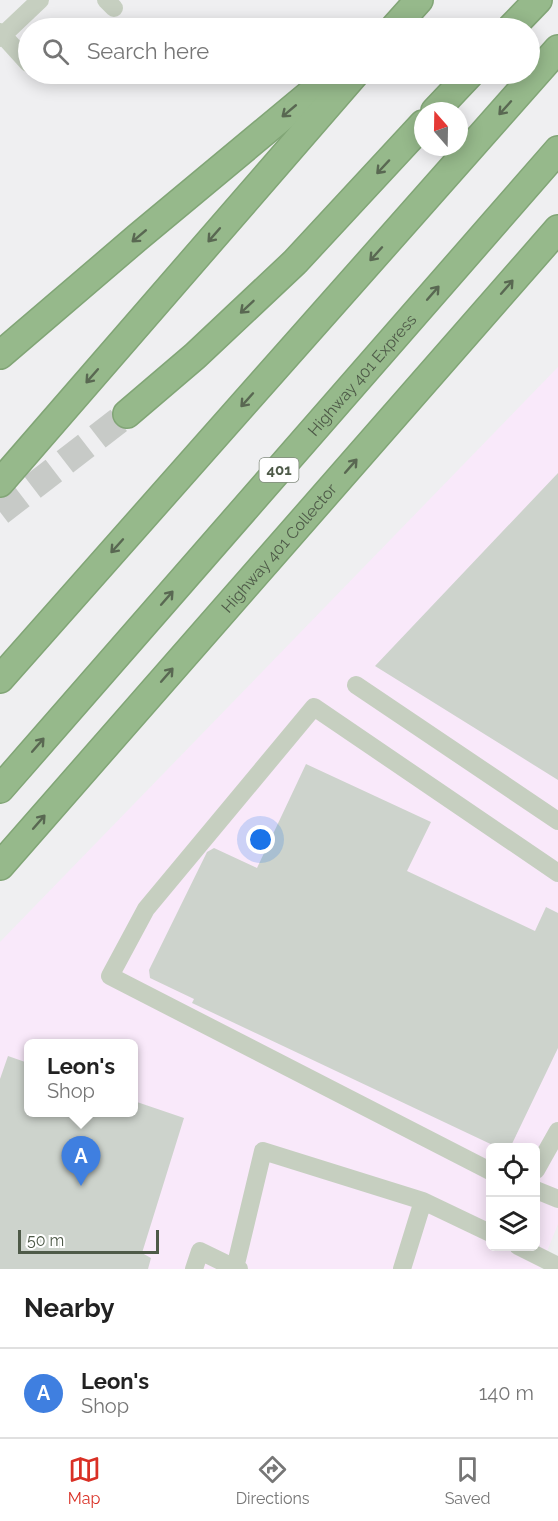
<!DOCTYPE html>
<style>
:root{--surface:#fff;--page:#f2f2f2;--text:#222;--muted:#767676;--line:#e0e0e0;--accent:#d93025}
body{margin:0;font-family:Raleway,sans-serif;background:var(--page);color:var(--text)}
.controls{position:absolute;right:18px;bottom:18px;display:grid;overflow:hidden;border-radius:9px;box-shadow:0 3px 15px #0003}
.controls button{width:54px;height:54px;display:grid;place-items:center;padding:0;border:0;border-bottom:2px solid var(--line);background:var(--surface);color:var(--text);font:30px sans-serif}
.compass{position:absolute;left:414px;top:102px;width:54px;height:54px;border-radius:50%;background:var(--surface);box-shadow:0 3px 15px #0003;rotate:340deg}
.scale{position:absolute;left:18px;bottom:15px;width:141px;box-sizing:border-box;padding-left:6px;border:3px solid #4e5a48;border-top:0;font-size:16px;line-height:21px;white-space:nowrap;color:#4e5a48;-webkit-text-stroke:4px #fff;paint-order:stroke}
.you{position:absolute;left:261px;top:840px;width:21px;height:21px;margin:-15px;border:4px solid #fff;border-radius:50%;background:#1a73e8;box-shadow:0 0 0 9px #1a73e833}
.badge{display:grid;place-items:center;width:39px;height:39px;border-radius:50%;background:var(--accent);color:#fff;font-size:20px;font-weight:700}
.pin{position:absolute;translate:-50% -50px;filter:drop-shadow(0 2px 3px #0008)}
.pin::after{content:'';position:absolute;top:32px;width:21px;height:18px;background:inherit;clip-path:polygon(0 0,100% 0,50% 100%)}
.popup{position:absolute;left:24px;top:1039px;width:114px;height:78px;box-sizing:border-box;display:grid;place-content:center;border-radius:9px;background:var(--surface);filter:drop-shadow(0 2px 4px #0005);font-size:20px;white-space:nowrap;color:var(--muted)}
.popup b{font-size:22px;color:var(--text)}
.popup::after{content:'';position:absolute;left:50%;top:100%;margin-left:-12px;border:12px solid transparent;border-top-color:var(--surface)}
.list{margin:0;padding:0;list-style:none}
h2{display:flex;justify-content:space-between;align-items:center;height:78px;margin:0;padding:0 24px;font-size:26px}
h2 small{font-size:20px;font-weight:400;color:var(--muted)}
.list li{display:grid;grid-template-columns:39px 1fr auto;gap:18px;align-items:center;box-sizing:border-box;height:90px;padding:0 24px;border-top:2px solid var(--line)}
.list b{display:block;font-size:22px;white-space:nowrap}
.list p{margin:0;font-size:20px;white-space:nowrap;color:var(--muted)}
.list em{font-size:20px;font-style:normal;color:var(--muted)}
.icon{flex:none;width:33px;height:33px;fill:none;stroke:currentColor;stroke-width:2;stroke-linecap:round;stroke-linejoin:round}
.map{position:relative;flex:none;width:558px;height:1269px;overflow:hidden}
.search{position:absolute;background:var(--surface);box-shadow:0 3px 15px #0003;left:18px;right:18px;top:18px;height:66px;display:flex;align-items:center;gap:15px;box-sizing:border-box;padding:0 21px;border-radius:33px;color:var(--muted);font-size:22px}
.sheet{height:168px;background:var(--surface)}
nav{display:flex;justify-content:space-around;align-items:center;box-sizing:border-box;height:84px;border-top:2px solid var(--line);background:var(--surface);font-size:16px;color:var(--muted)}
nav a{display:grid;justify-items:center;gap:3px}
nav .on{color:var(--accent)}
.map>svg:first-child{display:block}
</style>
<div class="map">
<svg width="558" height="1269" viewBox="0 0 558 1269">
<rect width="100%" height="100%" fill="#efeff1"/>
<path fill="#f9e9fa" fill-rule="evenodd" d="M558 367V1224L540 1269H0V942ZM28 1044H134V1112H28ZM490 1148H536V1246H490Z"/>
<path fill="#cdd3cc" d="M558 473V780L375 666Z
M306 764 431 822 407 871 535 931 546 907 558 913V1048L510 1148H499L192 1003 194 999 150 978 149 970 207 852 214 848 257 868Z
M8 1056 28 1063V1112H134V1101L184 1118 142 1253 151 1258 148 1269H0V1079Z"/>
<g fill="none" stroke-linecap="round" stroke-linejoin="round">
<path stroke="#c7cac7" stroke-width="27" stroke-dasharray="27 14" stroke-linecap="butt" d="M0 512 127 414"/>
<defs>
<g id="highway">
<path d="M394 28 419 0"/>
<path d="M511 28 538 0"/>
<path d="M435 111 470 74"/>
<path d="M0 355 138 237 334 74"/>
<path d="M127 414 195 356 295 262 423 124"/>
<path d="M0 483 355 74"/>
<path d="M0 679 558 49"/>
<path id="s1" d="M0 789 558 150"/>
<path id="s2" d="M0 866 558 229"/>
</g>
</defs>
<use href="#highway" stroke="#81a576" stroke-width="30"/>
<path stroke="#c6cfc0" stroke-width="18" d="M106 0 114 8
M0 32 28 63
M0 38 40 0
M356 685 558 821
M536 1170 558 1131
M490 1171 110 976 146 909 314 707 558 873
M536 1190 558 1199
M518 1246 558 1266
M194 1269 200 1251 235 1268
M239 1269 235 1268 263 1151 423 1201
M402 1269 423 1201 490 1233"/>
<use href="#highway" stroke="#96b98b" stroke-width="27"/>
</g>
<defs><path id="oneway-shaft" d="M-6 0H5M1.5-3L5.5 0L1.5 3" fill="none" stroke-width="1.6" stroke-linecap="round" stroke-linejoin="round" transform="scale(1.5)"/></defs>
<g stroke="#596852">
<use href="#oneway-shaft" transform="translate(505 108) rotate(132)"/>
<use href="#oneway-shaft" transform="translate(289 111) rotate(140)"/>
<use href="#oneway-shaft" transform="translate(383 167) rotate(133)"/>
<use href="#oneway-shaft" transform="translate(214 235) rotate(131)"/>
<use href="#oneway-shaft" transform="translate(139 236) rotate(140)"/>
<use href="#oneway-shaft" transform="translate(376 254) rotate(132)"/>
<use href="#oneway-shaft" transform="translate(507 287) rotate(-49)"/>
<use href="#oneway-shaft" transform="translate(433 293) rotate(-49)"/>
<use href="#oneway-shaft" transform="translate(247 307) rotate(137)"/>
<use href="#oneway-shaft" transform="translate(92 376) rotate(131)"/>
<use href="#oneway-shaft" transform="translate(247 400) rotate(132)"/>
<use href="#oneway-shaft" transform="translate(351 466) rotate(-49)"/>
<use href="#oneway-shaft" transform="translate(117 546) rotate(132)"/>
<use href="#oneway-shaft" transform="translate(167 598) rotate(-49)"/>
<use href="#oneway-shaft" transform="translate(167 675) rotate(-49)"/>
<use href="#oneway-shaft" transform="translate(38 745) rotate(-49)"/>
<use href="#oneway-shaft" transform="translate(39 822) rotate(-49)"/>
</g>
<g text-anchor="middle" stroke-width="6" stroke-linejoin="round" paint-order="stroke">
<rect fill="#fff" stroke="#838c7f" stroke-width="1.5" x="259.5" y="458" width="39" height="24" rx="4.5"/>
<g font-size="15" font-weight="bold" fill="#4e5a48">
<text x="279" y="475">401</text>
</g>
<g font-size="16" fill="#4e5a48" stroke="#fff">
<text dy="6" stroke="none"><textPath href="#s1" startOffset="550">Highway 401 Express</textPath></text>
<text dy="6" stroke="none"><textPath href="#s2" startOffset="423">Highway 401 Collector</textPath></text>
</g>
</g>
</svg>
<div class="controls">
<button><svg class="icon" aria-label="locate" viewBox="0 0 24 24"><circle cx="12" cy="12" r="6"/><path d="M12 2v4M12 18v4M2 12h4M18 12h4"/></svg></button>
<button><svg class="icon" aria-label="layers" viewBox="0 0 24 24"><path d="M12 4l9 5-9 5-9-5zM3 14l9 5 9-5"/></svg></button>
</div>
<svg class="compass" viewBox="-18 -18 36 36"><path d="M0-13l5 13h-10z" fill="#e53935"/><path d="M0 13l5-13h-10z" fill="#767676"/></svg>
<div class="scale">50 m</div>
<div class="you"></div>
<div class="pin badge" style="left:81px;top:1186px;background:#3f7fe0">A</div>
<div class="popup"><b>Leon's</b>Shop</div>
<div class="search"><svg class="icon" aria-label="search" viewBox="0 0 24 24"><circle cx="10" cy="10" r="6"/><path d="M15 15l6 6"/></svg>Search here</div>
</div>
<section class="sheet">
<h2>Nearby<small></small></h2>
<ul class="list">
<li><span class="badge" style="background:#3f7fe0">A</span><div><b>Leon's</b><p>Shop</p></div><em>140 m</em></li>
</ul>
</section>
<nav>
<a class="on"><svg class="icon" aria-label="map" viewBox="0 0 24 24"><path d="M3 6l6-2 6 2 6-2v14l-6 2-6-2-6 2zM9 4v14M15 6v14"/></svg>Map</a>
<a><svg class="icon" aria-label="directions" viewBox="0 0 24 24"><path d="M12 3l9 9-9 9-9-9zM9 14v-3h6M13 9l2 2-2 2"/></svg>Directions</a>
<a><svg class="icon" aria-label="saved" viewBox="0 0 24 24"><path d="M7 4h10v16l-5-4-5 4z"/></svg>Saved</a>
</nav>
